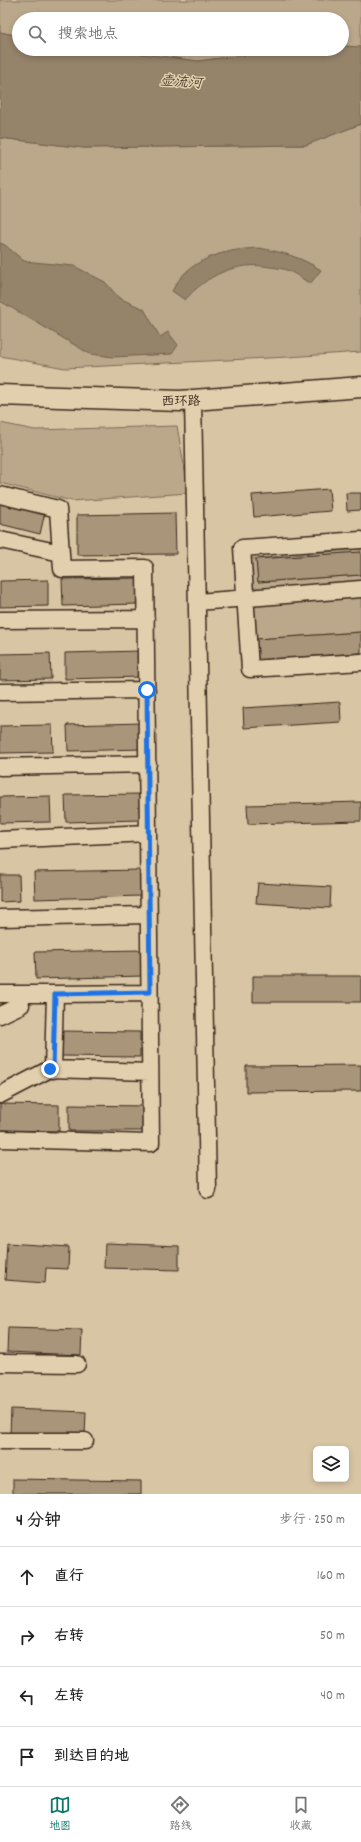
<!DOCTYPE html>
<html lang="zh">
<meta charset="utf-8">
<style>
:root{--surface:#fff;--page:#f2f2f2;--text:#222;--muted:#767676;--line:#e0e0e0;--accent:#0f766e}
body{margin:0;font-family:Dekko,"LXGW WenKai TC",sans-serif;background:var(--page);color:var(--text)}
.controls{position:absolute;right:12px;bottom:12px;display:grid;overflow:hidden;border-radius:6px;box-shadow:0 2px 6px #0003}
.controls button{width:36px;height:36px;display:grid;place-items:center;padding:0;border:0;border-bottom:1px solid var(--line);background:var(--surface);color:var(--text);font:20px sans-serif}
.stop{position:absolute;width:12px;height:12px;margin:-9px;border:3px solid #1a73e8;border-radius:50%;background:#fff}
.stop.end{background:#1a73e8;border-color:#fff;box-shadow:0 1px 4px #0008}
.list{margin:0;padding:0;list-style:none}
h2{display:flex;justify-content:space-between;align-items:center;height:52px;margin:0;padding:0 16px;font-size:17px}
h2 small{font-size:13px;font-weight:400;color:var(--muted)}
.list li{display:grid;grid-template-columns:26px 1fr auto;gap:12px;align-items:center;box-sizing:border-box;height:60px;padding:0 16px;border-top:1px solid var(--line)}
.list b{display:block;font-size:15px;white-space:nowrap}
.list em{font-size:13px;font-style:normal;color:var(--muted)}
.icon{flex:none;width:22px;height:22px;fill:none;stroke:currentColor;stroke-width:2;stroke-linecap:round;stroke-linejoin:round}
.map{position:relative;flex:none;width:361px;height:1494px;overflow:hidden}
.search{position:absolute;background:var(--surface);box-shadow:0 2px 6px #0003;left:12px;right:12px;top:12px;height:44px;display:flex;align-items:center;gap:10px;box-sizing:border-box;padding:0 14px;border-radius:22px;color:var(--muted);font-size:15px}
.sheet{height:292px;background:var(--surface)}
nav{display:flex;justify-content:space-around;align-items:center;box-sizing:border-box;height:56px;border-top:1px solid var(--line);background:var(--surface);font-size:11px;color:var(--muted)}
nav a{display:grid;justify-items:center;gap:2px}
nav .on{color:var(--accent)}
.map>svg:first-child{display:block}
</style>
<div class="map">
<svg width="361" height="1494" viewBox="0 0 361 1494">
<rect width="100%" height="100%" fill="#d8c5a4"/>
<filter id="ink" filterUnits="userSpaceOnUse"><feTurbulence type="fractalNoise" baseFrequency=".025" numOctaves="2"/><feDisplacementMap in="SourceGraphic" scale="8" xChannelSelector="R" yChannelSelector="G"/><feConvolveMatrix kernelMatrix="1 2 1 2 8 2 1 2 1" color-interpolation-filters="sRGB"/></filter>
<g filter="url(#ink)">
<path fill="#bba88b" stroke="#7b6954" d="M0 0H361V47L342 46V19H19V36L0 32Z
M103 49H290L198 61Z
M361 124V352L288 357 65 368 0 356V138L84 148 306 145Z
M0 423 35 430 177 426 189 493 72 501 0 483Z
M361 549V552L256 559 258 582 361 575V584L256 592 248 588 247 559Z
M361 596V632L257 639 259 660 361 653V656L256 663 254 603Z"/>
<path fill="#95836b" stroke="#715f4c" d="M0 32 19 36V49H103L198 61 290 49H342V46L361 47V124L306 145 84 148 0 138Z
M0 243 5 245 24 261 74 266 105 282 119 298 144 309 160 337 168 332 178 345 172 354 113 357 90 354 0 301Z
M259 248C282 252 301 257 321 270L310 284C303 279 296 274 289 271 283 268 276 268 270 267 236 261 207 275 185 300L172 291C176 284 181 276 187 271 207 254 234 249 259 248Z"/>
<path fill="#a8957a" stroke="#3b2a1e" d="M329 489 331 511 254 517 252 495Z
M346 493H361V510L347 511Z
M0 497 46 508 40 534 0 524Z
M175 513 176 554 77 555V515Z
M361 552V575L258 582 256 559Z
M138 578V604L63 606 62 579Z
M48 580V606L0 607V581Z
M361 632V653L258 660 256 639Z
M140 651 141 677 65 679V653Z
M50 653 51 679 0 680V654Z
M340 702 341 722 244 728 243 708Z
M143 723V749L68 751 67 725Z
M52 725 53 752 0 753V726Z
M140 794 141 820 66 822 65 795Z
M50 796 51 822 0 823V797Z
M361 802V821L248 824 247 805Z
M141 870 142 896 35 899 34 872Z
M0 875H19L20 901 0 902Z
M258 883 331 887 330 908 256 903Z
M142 950 143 976 36 979 35 952Z
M253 976H361V1002H253Z
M61 1031 140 1032V1057L61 1056Z
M361 1065V1091L246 1092V1066Z
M0 1104 59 1105V1131L0 1130Z
M69 1105 148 1106V1131H69Z
M7 1243 69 1247 68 1269 46 1268 45 1283 5 1280Z
M105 1243 179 1246V1270L104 1268Z
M8 1328 82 1330 81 1355 7 1352Z
M11 1409 86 1412 85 1436 10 1434Z
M13 1479 141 1481V1494H13Z"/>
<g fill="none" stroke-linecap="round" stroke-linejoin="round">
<defs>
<path id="minor" d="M193 400 208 1190
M0 495 58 509 62 569 145 568 148 833
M0 540 61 553
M361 540 242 548 250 669 361 662
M197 602 361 589
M0 620 146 619
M0 692 147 690
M0 767 148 764
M0 840 148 833 151 1143 0 1139
M0 918 149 915
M0 994H55
M0 1015 21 1005
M53 1070 55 994 149 993
M0 1095 50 1069 150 1072
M0 1363 77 1364
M0 1441H85"/>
<path id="major" d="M0 395 180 401 361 387"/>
</defs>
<use href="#minor" stroke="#3b2a1e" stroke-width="19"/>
<use href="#major" stroke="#3b2a1e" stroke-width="23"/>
<use href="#minor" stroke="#e2cfad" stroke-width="16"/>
<use href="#major" stroke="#e2cfad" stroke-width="20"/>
</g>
</g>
<g fill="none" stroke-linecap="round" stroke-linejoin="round" filter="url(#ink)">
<path stroke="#1a73e8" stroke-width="5" d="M50 1069 53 1070 55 994 150 992 147 690"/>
</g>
<g text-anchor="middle" stroke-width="3" stroke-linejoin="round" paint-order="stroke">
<g font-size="13" fill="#3b2a1e" stroke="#e2cfad">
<text transform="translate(181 400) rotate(-1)" y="5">西环路</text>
</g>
<g font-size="14" font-style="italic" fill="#4d3c2d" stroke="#e2cfad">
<text transform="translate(181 81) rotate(4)" y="5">壶流河</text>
</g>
</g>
</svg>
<div class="controls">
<button><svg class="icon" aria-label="layers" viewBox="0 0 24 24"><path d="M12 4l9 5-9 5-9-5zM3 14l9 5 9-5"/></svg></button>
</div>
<div class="stop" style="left:147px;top:690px"></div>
<div class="stop end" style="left:50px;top:1069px"></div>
<div class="search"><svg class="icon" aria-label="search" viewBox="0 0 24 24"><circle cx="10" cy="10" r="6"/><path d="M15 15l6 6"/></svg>搜索地点</div>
</div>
<section class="sheet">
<h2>4 分钟<small>步行 · 250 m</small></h2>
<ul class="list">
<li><svg class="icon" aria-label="ahead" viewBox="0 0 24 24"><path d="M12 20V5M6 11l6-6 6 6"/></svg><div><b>直行</b></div><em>160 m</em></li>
<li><svg class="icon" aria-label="right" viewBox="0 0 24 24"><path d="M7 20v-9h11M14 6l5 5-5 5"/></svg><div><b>右转</b></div><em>50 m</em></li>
<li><svg class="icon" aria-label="left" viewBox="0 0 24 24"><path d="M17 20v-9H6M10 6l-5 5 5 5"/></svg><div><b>左转</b></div><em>40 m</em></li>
<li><svg class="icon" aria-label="arrive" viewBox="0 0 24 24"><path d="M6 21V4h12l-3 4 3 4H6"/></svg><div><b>到达目的地</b></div></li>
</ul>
</section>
<nav>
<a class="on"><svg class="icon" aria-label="map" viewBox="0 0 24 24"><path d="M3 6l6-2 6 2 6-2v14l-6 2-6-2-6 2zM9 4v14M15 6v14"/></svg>地图</a>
<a><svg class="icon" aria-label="directions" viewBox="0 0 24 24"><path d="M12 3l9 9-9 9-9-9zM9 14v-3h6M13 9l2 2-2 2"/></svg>路线</a>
<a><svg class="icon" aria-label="saved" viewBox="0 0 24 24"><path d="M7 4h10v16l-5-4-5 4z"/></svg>收藏</a>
</nav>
